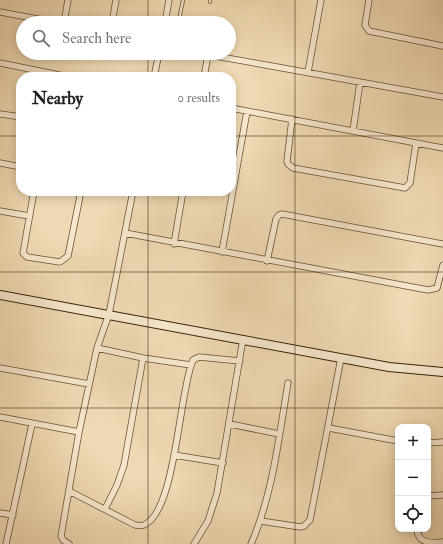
<!DOCTYPE html>
<meta charset="utf-8">
<style>
:root{--surface:#fff;--page:#f6f6f6;--text:#202124;--muted:#757577;--line:#e0e0e0}
body{margin:0;font-family:"IM FELL Double Pica",serif;background:var(--page);color:var(--text)}
.controls{position:absolute;right:12px;bottom:12px;display:grid;overflow:hidden;border-radius:8px;box-shadow:0 2px 10px #0003}
.controls button{width:36px;height:36px;display:grid;place-items:center;padding:0;border:0;border-bottom:1px solid var(--line);background:var(--surface);color:var(--text);font:20px sans-serif}
.list{margin:0;padding:0;list-style:none}
h2{display:flex;justify-content:space-between;align-items:center;height:52px;margin:0;padding:0 16px;font-size:17px}
h2 small{font-size:13px;font-weight:400;color:var(--muted)}
.icon{flex:none;width:22px;height:22px;fill:none;stroke:currentColor;stroke-width:2;stroke-linecap:round;stroke-linejoin:round}
.map{position:relative;flex:none;width:443px;height:544px;overflow:hidden}
.search{position:absolute;background:var(--surface);box-shadow:0 2px 10px #0003;left:16px;top:16px;width:220px;height:44px;display:flex;align-items:center;gap:10px;box-sizing:border-box;padding:0 14px;border-radius:22px;color:var(--muted);font-size:15px}
.panel{position:absolute;background:var(--surface);box-shadow:0 2px 10px #0003;left:16px;top:72px;width:220px;height:124px;border-radius:16px}
.map>svg:first-child{display:block}
</style>
<div class="map">
<svg width="443" height="544" viewBox="0 0 443 544">
<rect width="100%" height="100%" fill="#efd9b2"/>
<filter id="stains"><feTurbulence type="fractalNoise" baseFrequency=".005" numOctaves="4"/><feColorMatrix values="0 0 0 0 .2 0 0 0 0 .09 0 0 0 0 .02 0 0 0 .5 -.17"/></filter>
<radialGradient id="worn" r=".72"><stop offset=".6" stop-color="#630" stop-opacity="0"/><stop offset="1" stop-color="#630" stop-opacity=".3"/></radialGradient>
<g fill="none" stroke-linecap="round" stroke-linejoin="round">
<defs>
<path id="lane" d="M210 2V0
M175 23 179 20 183 0"/>
<path id="street" d="M369 0 365 25 369 31 443 46
M0 12 59 23
M64 23 68 0
M112 23 116 0
M165 23 169 0
M199 53 443 97
M0 63 69 77
M308 72 321 0
M154 77 159 53
M204 77 208 55
M231 108 443 148
M0 114 21 117
M292 119 287 161 288 164 293 168 405 188 410 183 416 143
M353 131 360 82
M0 163 21 167
M34 191 23 253 27 257 60 262 68 256 81 191
M0 211 29 216
M125 233 428 290 437 288 443 265
M174 244 183 191
M222 252 247 111
M267 261 276 219 279 215 282 214 443 244
M97 348 143 358 191 365
M0 368 89 384
M0 417 79 432
M230 424 279 434
M329 428 398 441
M428 443 443 442
M174 455 223 463
M69 491 135 525C138 525 141 526 144 525 176 512 179 391 193 360L199 357 240 361
M428 496 443 495
M105 509 117 485 124 465 143 358
M0 513 13 515
M261 521 300 527 304 526 310 520 341 358
M417 529C418 544 431 543 443 542
M6 544 32 424
M69 544 63 540 61 536 79 432 97 348 109 314 133 191
M194 544 208 521 217 493 243 339
M251 544C273 494 279 436 288 383"/>
<path id="secondary" d="M0 295 389 367 443 372"/>
</defs>
<use href="#lane" stroke="#665033" stroke-width="4"/>
<use href="#street" stroke="#665033" stroke-width="7"/>
<use href="#secondary" stroke="#392309" stroke-width="10"/>
<use href="#lane" stroke="#f5e6cd" stroke-width="2.5"/>
<use href="#street" stroke="#f5e6cd" stroke-width="5.5"/>
<use href="#secondary" stroke="#f5e6cd" stroke-width="8"/>
</g>
<path fill="none" stroke="#392309" stroke-width="1" stroke-opacity="0.55" d="M148 0V23M295 0V544M148 53V77M0 136H21M231 136H443M148 191V544M0 272H443M0 408H443"/>
<rect width="100%" height="100%" filter="url(#stains)"/>
<rect width="100%" height="100%" fill="url(#worn)"/>
</svg>
<div class="controls">
<button>+</button>
<button>−</button>
<button><svg class="icon" aria-label="locate" viewBox="0 0 24 24"><circle cx="12" cy="12" r="6"/><path d="M12 2v4M12 18v4M2 12h4M18 12h4"/></svg></button>
</div>
<div class="search"><svg class="icon" aria-label="search" viewBox="0 0 24 24"><circle cx="10" cy="10" r="6"/><path d="M15 15l6 6"/></svg>Search here</div>
<section class="panel">
<h2>Nearby<small>0 results</small></h2>
<ul class="list">
</ul>
</section>
</div>
